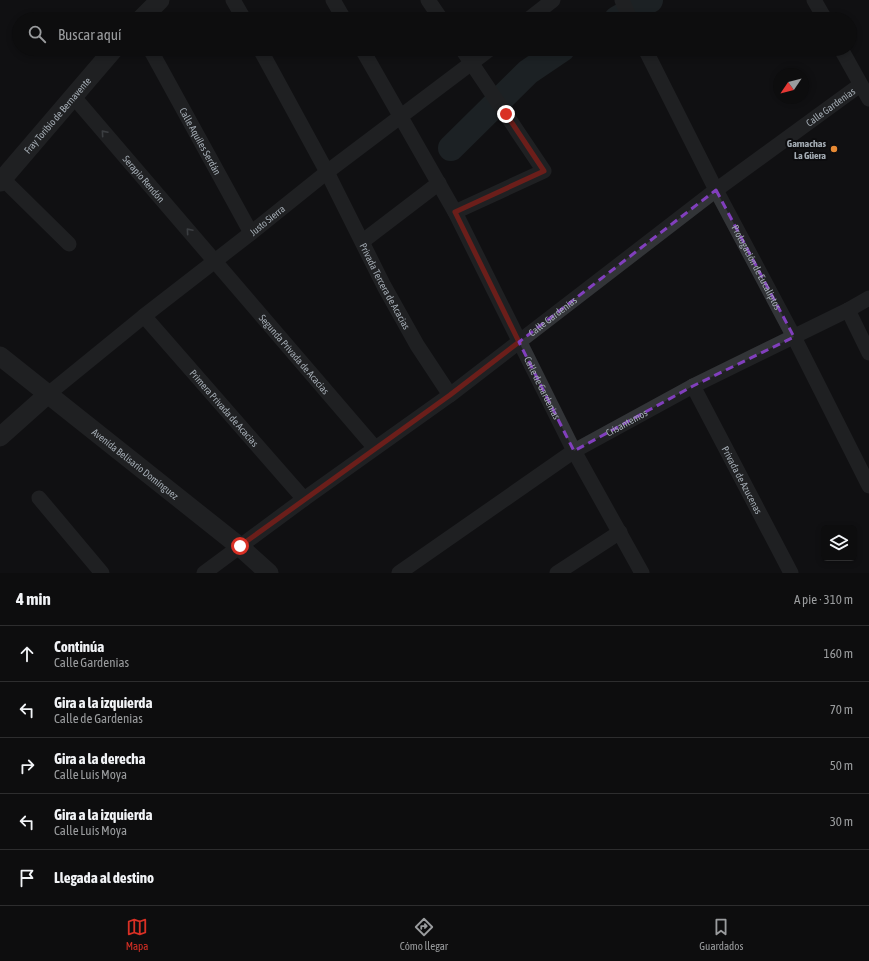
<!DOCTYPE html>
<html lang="es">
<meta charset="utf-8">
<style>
:root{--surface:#0d0d0e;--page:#1b1b1c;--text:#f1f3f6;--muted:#9a9c9e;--line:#2d2d2e;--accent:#d93025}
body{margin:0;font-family:"Asap Condensed",sans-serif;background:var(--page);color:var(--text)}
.controls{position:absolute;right:12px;bottom:12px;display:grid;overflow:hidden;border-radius:6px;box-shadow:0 2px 6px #0003}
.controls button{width:36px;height:36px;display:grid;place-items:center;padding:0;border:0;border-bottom:1px solid var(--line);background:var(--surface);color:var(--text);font:20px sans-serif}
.compass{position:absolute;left:773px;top:68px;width:36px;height:36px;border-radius:50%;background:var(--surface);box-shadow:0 2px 6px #0003;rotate:235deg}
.stop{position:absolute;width:12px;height:12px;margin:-9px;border:3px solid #d93025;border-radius:50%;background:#fff}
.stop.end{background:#d93025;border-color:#fff;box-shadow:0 1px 4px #0008}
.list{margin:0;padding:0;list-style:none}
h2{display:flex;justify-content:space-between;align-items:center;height:52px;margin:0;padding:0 16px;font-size:17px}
h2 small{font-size:13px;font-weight:400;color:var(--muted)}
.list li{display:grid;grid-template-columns:26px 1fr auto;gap:12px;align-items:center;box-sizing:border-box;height:56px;padding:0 16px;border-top:1px solid var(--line)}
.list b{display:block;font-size:15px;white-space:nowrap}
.list p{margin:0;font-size:13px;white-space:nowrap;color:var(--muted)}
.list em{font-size:13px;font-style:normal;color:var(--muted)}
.icon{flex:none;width:22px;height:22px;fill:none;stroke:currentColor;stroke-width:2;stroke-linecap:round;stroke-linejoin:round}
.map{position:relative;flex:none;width:869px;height:573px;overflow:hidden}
.search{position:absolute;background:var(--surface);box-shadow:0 2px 6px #0003;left:12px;right:12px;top:12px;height:44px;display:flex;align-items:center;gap:10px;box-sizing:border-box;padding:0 14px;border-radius:22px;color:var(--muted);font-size:15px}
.sheet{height:332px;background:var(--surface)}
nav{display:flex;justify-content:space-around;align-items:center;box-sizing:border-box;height:56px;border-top:1px solid var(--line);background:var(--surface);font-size:11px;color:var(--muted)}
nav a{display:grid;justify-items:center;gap:2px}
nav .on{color:var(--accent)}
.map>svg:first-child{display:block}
</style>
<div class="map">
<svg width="869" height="573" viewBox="0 0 869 573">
<rect width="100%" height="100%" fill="#111113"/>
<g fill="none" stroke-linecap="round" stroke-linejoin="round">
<path stroke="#2b363a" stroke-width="26" d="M617 19 650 0
M451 148 528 72 562 49"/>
<g stroke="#323437" stroke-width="15">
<path d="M233 0 244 19"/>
<path d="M333 0 344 19"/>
<path d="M428 0 441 19"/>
<path d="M622 0 630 19"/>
<path d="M814 0 825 19"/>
<path d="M529 19 553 0"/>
<path id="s1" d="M150 49 251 233"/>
<path id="s2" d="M260 49 327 172 384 286 417 345 450 395"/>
<path id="s3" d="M362 49 455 212 574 451 642 573"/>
<path id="s4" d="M645 49 716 190 794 337 869 486"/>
<path d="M841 49 869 99"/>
<path id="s5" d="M73 96 375 448"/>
<path d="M3 179 69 244"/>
<path d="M455 212 544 171 462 49"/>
<path d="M363 241 439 183"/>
<path d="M848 310 869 353"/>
<path id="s6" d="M144 316 304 499"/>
<path id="s7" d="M693 386 791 573"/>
<path id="s8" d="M47 395 144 316 251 233 327 172 490 49"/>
<path d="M39 498 102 573"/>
<path id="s9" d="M204 573 304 499 450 395 716 190 860 85"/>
<path id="s10" d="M399 573 574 451 693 386 848 310 869 298"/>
<path d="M557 573 620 532"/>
</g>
<g stroke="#323437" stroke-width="19">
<path d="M141 19 160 0"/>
<path id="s11" d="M0 182 114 49"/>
<path id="s12" d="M0 356 239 546 269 573"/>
<path d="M0 437 47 395"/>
</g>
</g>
<defs><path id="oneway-chevron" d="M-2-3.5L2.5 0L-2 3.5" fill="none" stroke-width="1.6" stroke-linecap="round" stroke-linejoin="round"/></defs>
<g stroke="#70757b">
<use href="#oneway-chevron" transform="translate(104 133) rotate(-131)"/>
<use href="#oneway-chevron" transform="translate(189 231) rotate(-131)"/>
</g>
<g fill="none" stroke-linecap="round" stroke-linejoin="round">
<path stroke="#d93025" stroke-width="5" d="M240 546 450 395 519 342 455 212 544 171 506 114"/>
</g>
<path d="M0 0H869V573H0ZM716 190 794 337 693 386 574 451 519 342Z" fill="#111113" fill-opacity=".55" fill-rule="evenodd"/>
<path fill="none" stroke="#813fbd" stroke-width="3" stroke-dasharray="8 5" stroke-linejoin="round" d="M716 190 794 337 693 386 574 451 519 342Z"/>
<circle fill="#e88a34" stroke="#0c0c0e" stroke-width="1.5" cx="834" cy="149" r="4"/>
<g text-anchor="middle" stroke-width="4" stroke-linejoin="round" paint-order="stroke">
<g font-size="10" fill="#a3abb3" stroke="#0c0c0e">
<text dy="4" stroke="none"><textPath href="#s9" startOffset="781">Calle Gardenias</textPath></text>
<text dy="4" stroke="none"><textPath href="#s11" startOffset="88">Fray Toribio de Bernavente</textPath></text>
<text dy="4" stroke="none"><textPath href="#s1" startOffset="105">Calle Aquiles Serdán</textPath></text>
<text dy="4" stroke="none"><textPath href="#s5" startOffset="109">Serapio Rendón</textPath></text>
<text dy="4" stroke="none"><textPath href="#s8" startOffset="281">Justo Sierra</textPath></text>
<text dy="4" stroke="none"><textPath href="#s4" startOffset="245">Prologación de Eucaliptos</textPath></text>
<text dy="4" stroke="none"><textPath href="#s2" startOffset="268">Privada Tercera de Acacias</textPath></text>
<text dy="4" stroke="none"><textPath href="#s9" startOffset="433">Calle Gardenias</textPath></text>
<text dy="4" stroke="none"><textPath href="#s5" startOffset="340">Segunda Privada de Acacias</textPath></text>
<text dy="4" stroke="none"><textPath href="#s3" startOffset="384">Calle de Gardenias</textPath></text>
<text dy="4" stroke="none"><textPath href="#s6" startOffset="122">Primera Privada de Acacias</textPath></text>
<text dy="4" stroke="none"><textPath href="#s10" startOffset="273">Crisantemos</textPath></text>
<text dy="4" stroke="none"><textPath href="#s12" startOffset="173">Avenida Belisario Domínguez</textPath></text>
<text dy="4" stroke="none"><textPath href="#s7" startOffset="106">Privada de Azucenas</textPath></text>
</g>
<g font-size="10" font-weight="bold" fill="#a3abb3" stroke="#0c0c0e" text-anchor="end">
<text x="826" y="147">Garnachas<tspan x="826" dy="12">La Güera</tspan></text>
</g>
</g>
</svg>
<div class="controls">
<button><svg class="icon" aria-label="layers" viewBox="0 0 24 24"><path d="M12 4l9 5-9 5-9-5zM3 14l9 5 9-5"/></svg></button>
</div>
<svg class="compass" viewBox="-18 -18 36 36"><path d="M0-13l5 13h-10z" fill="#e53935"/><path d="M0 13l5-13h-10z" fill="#9a9c9e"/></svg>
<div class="stop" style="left:240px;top:546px"></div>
<div class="stop end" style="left:506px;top:114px"></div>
<div class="search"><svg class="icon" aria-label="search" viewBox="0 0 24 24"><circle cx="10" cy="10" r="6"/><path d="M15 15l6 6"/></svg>Buscar aquí</div>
</div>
<section class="sheet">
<h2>4 min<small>A pie · 310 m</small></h2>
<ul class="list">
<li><svg class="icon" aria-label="ahead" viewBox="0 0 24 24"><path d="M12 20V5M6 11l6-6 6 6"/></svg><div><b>Continúa</b><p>Calle Gardenias</p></div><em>160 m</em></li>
<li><svg class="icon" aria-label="left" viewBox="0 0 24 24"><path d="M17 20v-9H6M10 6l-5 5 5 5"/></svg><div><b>Gira a la izquierda</b><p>Calle de Gardenias</p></div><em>70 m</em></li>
<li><svg class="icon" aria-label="right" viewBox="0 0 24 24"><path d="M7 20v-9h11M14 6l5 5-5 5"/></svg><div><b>Gira a la derecha</b><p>Calle Luis Moya</p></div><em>50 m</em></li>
<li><svg class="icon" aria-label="left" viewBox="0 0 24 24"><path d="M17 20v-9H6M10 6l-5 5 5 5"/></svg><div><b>Gira a la izquierda</b><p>Calle Luis Moya</p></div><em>30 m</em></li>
<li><svg class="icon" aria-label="arrive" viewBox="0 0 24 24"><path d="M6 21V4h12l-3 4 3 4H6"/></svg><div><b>Llegada al destino</b></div></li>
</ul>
</section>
<nav>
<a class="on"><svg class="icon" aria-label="map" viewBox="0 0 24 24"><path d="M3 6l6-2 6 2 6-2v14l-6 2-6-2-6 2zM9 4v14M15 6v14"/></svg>Mapa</a>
<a><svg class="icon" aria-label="directions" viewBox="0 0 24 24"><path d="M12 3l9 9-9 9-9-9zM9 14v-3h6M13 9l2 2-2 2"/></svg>Cómo llegar</a>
<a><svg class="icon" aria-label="saved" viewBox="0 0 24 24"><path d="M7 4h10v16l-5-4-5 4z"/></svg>Guardados</a>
</nav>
